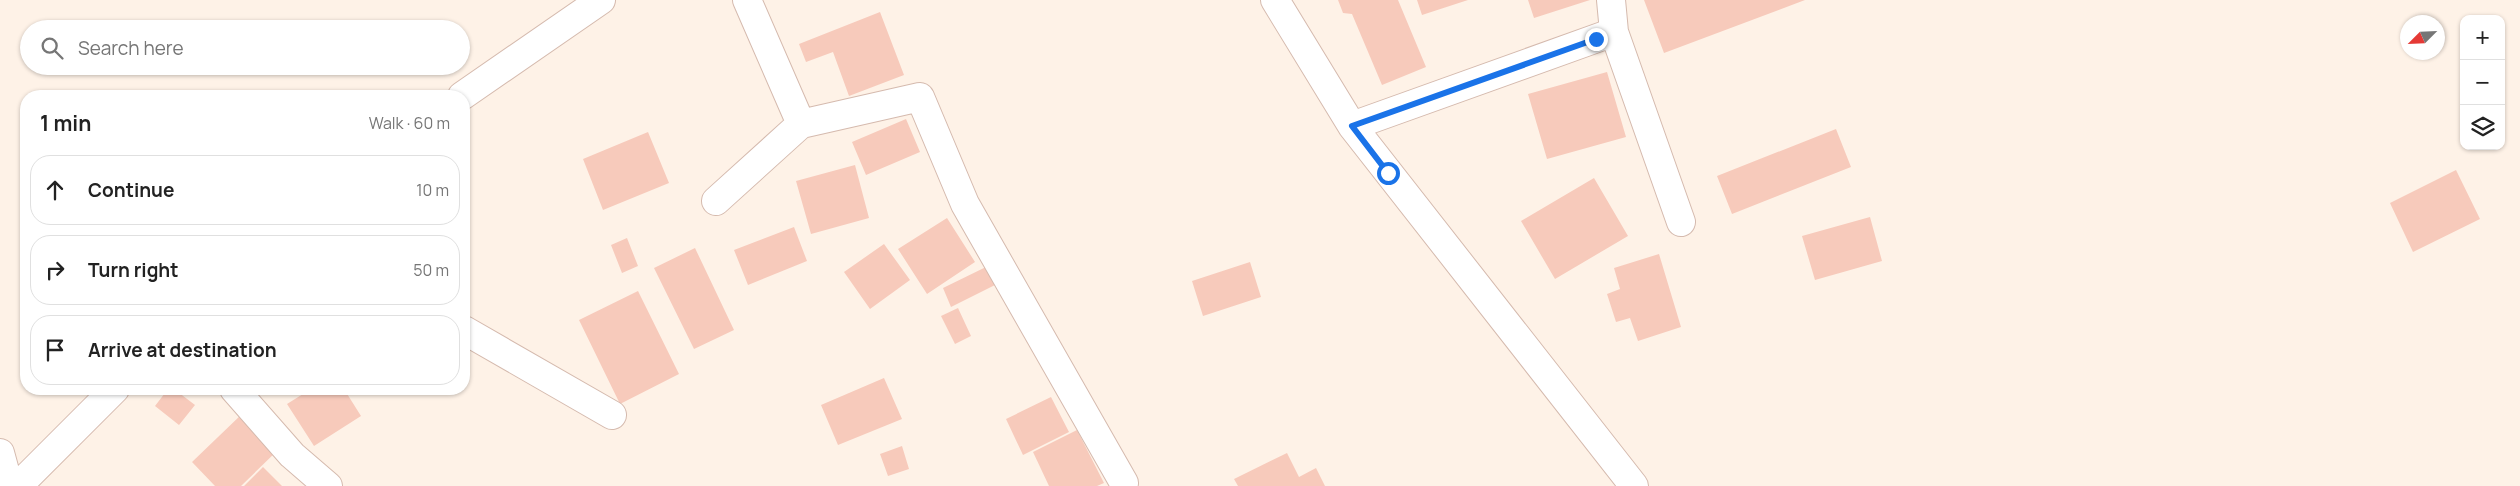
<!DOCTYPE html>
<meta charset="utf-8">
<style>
:root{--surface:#fff;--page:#f2f2f2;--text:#222;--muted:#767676;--line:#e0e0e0}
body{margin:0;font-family:Manrope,sans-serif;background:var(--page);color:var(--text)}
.controls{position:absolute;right:15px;top:15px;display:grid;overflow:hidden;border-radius:10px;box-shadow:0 1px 4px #0004}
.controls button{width:45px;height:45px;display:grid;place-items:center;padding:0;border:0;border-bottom:1px solid var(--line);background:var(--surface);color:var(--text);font:25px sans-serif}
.compass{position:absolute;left:2400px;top:15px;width:45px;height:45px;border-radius:50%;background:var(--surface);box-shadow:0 1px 4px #0004;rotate:246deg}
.stop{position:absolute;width:15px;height:15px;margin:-11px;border:4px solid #1a73e8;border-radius:50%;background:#fff}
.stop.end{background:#1a73e8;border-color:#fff;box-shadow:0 1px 5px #0008}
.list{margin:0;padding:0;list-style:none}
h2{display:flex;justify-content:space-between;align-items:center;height:65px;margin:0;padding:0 20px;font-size:21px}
h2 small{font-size:16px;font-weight:400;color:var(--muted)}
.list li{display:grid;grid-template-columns:32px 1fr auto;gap:15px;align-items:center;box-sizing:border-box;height:70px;margin:0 10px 10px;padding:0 10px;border:1px solid var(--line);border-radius:20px}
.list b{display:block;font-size:19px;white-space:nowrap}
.list em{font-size:16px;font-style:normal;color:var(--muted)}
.icon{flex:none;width:28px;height:28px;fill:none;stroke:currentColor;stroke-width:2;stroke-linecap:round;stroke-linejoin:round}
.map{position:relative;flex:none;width:2520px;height:486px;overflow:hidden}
.search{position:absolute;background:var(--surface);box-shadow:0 1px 4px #0004;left:20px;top:20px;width:450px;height:55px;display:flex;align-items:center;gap:12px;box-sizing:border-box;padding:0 18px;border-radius:28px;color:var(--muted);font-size:19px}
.panel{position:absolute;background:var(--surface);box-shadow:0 1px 4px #0004;left:20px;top:90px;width:450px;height:305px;border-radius:20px}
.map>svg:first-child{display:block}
</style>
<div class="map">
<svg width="2520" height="486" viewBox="0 0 2520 486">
<rect width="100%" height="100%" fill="#fef2e7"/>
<path fill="#f7cabb" d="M1338 0H1398L1426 67 1382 85 1352 14 1343 13Z
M1417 0H1468L1422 15Z
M1528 0H1590L1534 18Z
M1644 0H1805L1664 53Z
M880 12 904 75 849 96 833 52 806 62 799 44Z
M1607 72 1626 137 1547 159 1528 94Z
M906 119 920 152 866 175 852 142Z
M1836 129 1851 167 1732 214 1717 176Z
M648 132 669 183 603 210 583 159Z
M855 165 869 218 811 234 796 181Z
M2456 170 2480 219 2413 252 2390 203Z
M1594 178 1628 236 1555 279 1521 221Z
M1870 217 1882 261 1815 280 1802 236Z
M947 218 975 262 927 294 898 249Z
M794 227 807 261 748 285 734 250Z
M627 238 638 266 622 273 611 245Z
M884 244 910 280 870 309 844 272Z
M695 248 734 330 694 349 654 268Z
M1659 254 1681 327 1638 341 1630 318 1616 322 1607 294 1620 289 1614 268Z
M1250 262 1261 297 1203 316 1192 281Z
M988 266 997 284 951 307 943 288Z
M638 291 679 374 620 404 579 320Z
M958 308 971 336 955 344 941 316Z
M884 378 902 419 838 445 821 405Z
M168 389H174L195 405 179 425 155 406Z
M311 389H344L361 416 314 446 287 404Z
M1051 397 1069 432 1023 455 1006 419Z
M243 413 278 450 241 486H215L192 462Z
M1077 430 1104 483 1097 486H1049L1033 452Z
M902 446 909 469 888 476 880 454Z
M1287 453 1299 477 1316 468 1325 486H1238L1234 479Z
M263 467 282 486H244Z"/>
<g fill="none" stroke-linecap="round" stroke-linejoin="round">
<defs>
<path id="minor" d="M747 0 801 124
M1275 0 1352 126 1634 486
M1611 0 1614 32 1681 222
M462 96 601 0
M1352 126 1614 32
M716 201 801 124 920 97 965 204 1124 483
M464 330 612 415
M234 389 292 455 328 486
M0 453 9 486
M18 486 115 389"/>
</defs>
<use href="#minor" stroke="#d5baae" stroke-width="30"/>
<use href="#minor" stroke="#fff" stroke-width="28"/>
</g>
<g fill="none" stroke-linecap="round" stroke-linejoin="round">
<path stroke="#1a73e8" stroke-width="6" d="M1388 173 1352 126 1596 39"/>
</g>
</svg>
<div class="controls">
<button>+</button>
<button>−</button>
<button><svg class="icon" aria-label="layers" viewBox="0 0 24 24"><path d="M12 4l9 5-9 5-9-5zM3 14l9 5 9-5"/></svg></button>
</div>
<svg class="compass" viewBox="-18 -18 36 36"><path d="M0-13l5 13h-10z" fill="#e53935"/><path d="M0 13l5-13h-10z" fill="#767676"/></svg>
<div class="stop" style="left:1388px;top:173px"></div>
<div class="stop end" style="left:1596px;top:39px"></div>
<div class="search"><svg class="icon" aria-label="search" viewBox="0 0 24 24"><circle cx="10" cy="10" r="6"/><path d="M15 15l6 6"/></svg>Search here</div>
<section class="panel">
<h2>1 min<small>Walk · 60 m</small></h2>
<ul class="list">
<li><svg class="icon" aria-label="ahead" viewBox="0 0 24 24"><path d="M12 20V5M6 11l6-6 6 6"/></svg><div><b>Continue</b></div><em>10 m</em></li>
<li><svg class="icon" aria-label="right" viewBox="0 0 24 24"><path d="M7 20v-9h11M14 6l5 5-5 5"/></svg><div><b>Turn right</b></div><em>50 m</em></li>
<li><svg class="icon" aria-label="arrive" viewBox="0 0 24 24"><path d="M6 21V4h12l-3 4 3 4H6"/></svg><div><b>Arrive at destination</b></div></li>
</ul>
</section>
</div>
